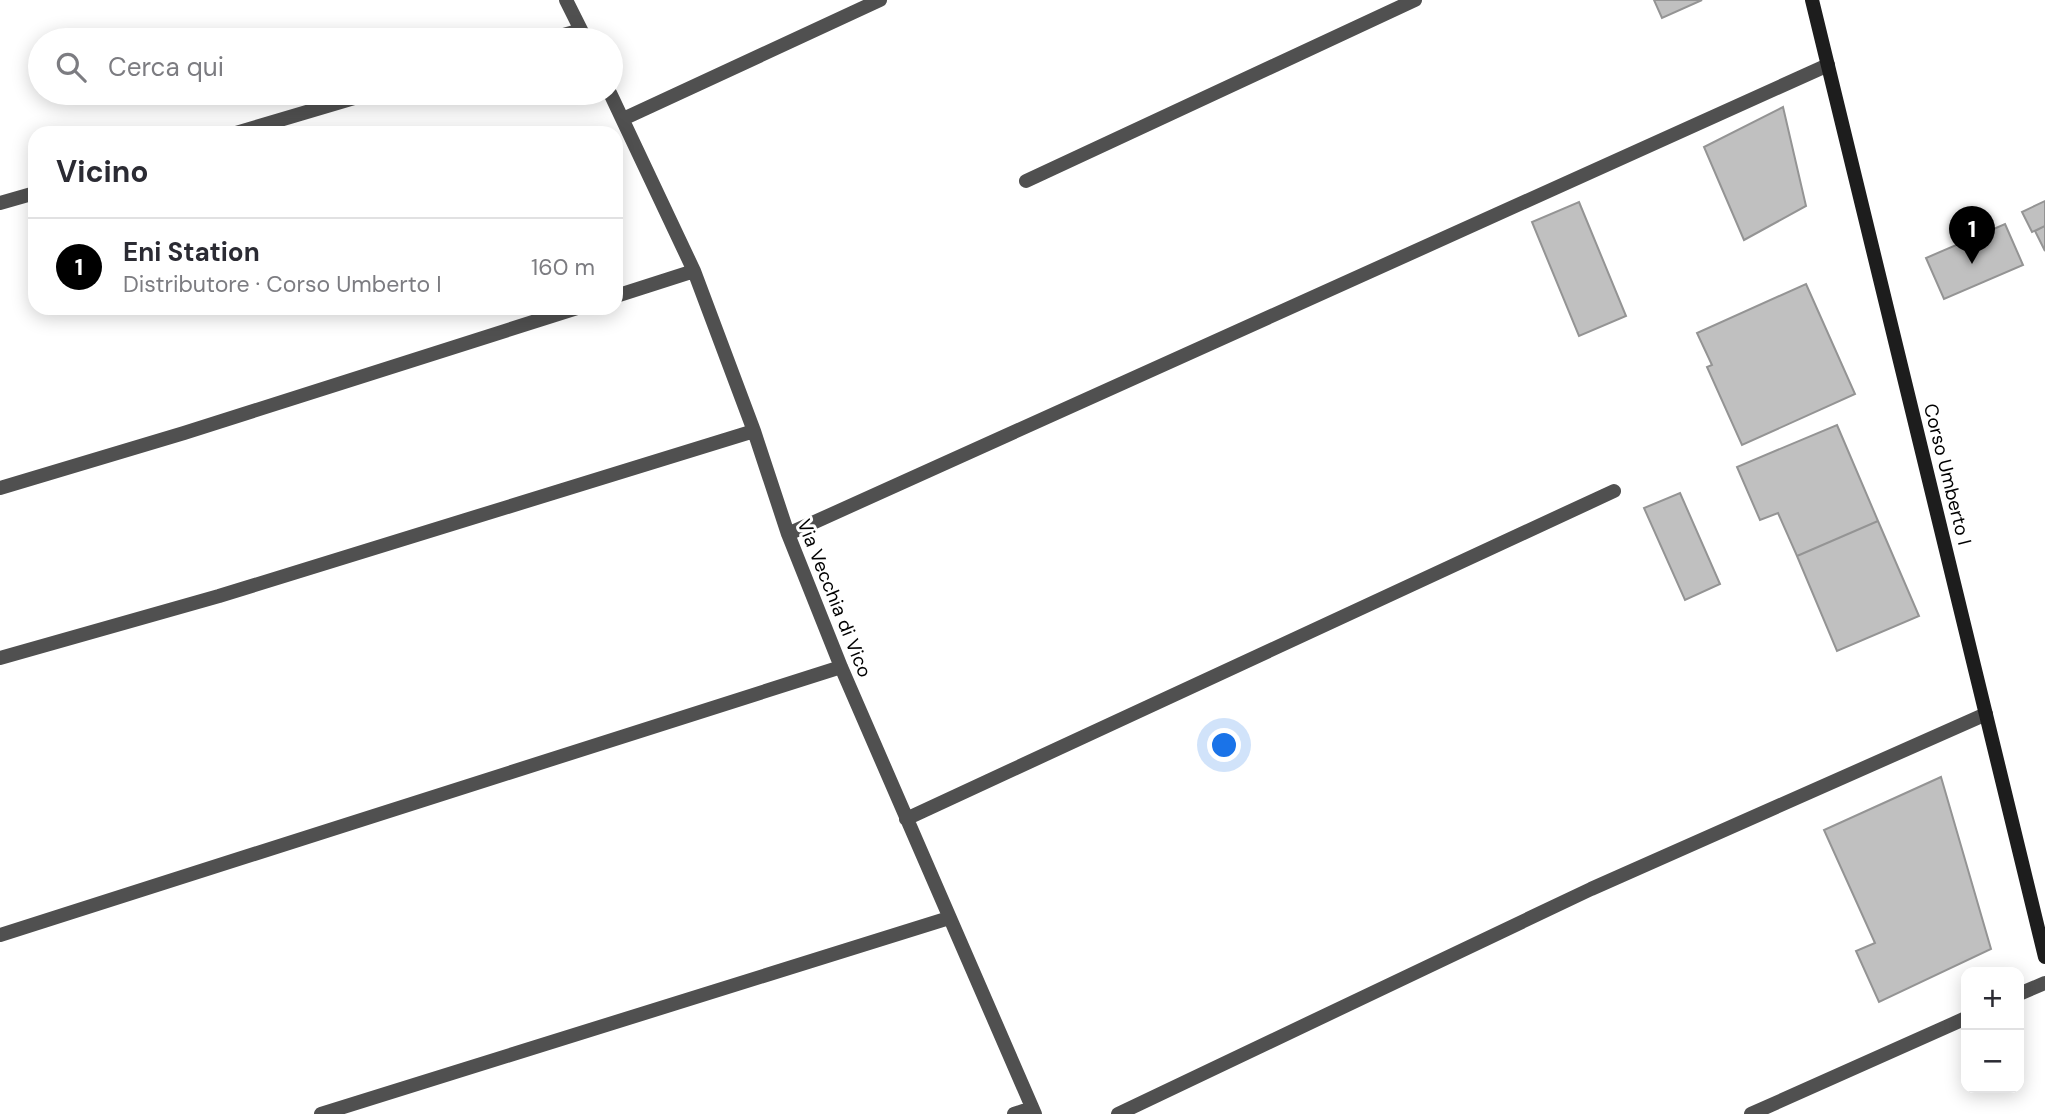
<!DOCTYPE html>
<html lang="it">
<meta charset="utf-8">
<style>
:root{--surface:#fff;--page:#f7f7f7;--text:#2b2b33;--muted:#7c7c81;--line:#e1e1e2;--accent:#000}
body{margin:0;font-family:"DM Sans",sans-serif;background:var(--page);color:var(--text)}
.controls{position:absolute;right:21px;bottom:21px;display:grid;overflow:hidden;border-radius:14px;box-shadow:0 4px 18px #0003}
.controls button{width:63px;height:63px;display:grid;place-items:center;padding:0;border:0;border-bottom:2px solid var(--line);background:var(--surface);color:var(--text);font:35px sans-serif}
.you{position:absolute;left:1225px;top:746px;width:24px;height:24px;margin:-18px;border:5px solid #fff;border-radius:50%;background:#1a73e8;box-shadow:0 0 0 10px #1a73e833}
.badge{display:grid;place-items:center;width:46px;height:46px;border-radius:50%;background:var(--accent);color:#fff;font-size:23px;font-weight:700}
.pin{position:absolute;translate:-50% -58px;filter:drop-shadow(0 2px 4px #0008)}
.pin::after{content:'';position:absolute;top:37px;width:24px;height:21px;background:inherit;clip-path:polygon(0 0,100% 0,50% 100%)}
.list{margin:0;padding:0;list-style:none}
h2{display:flex;justify-content:space-between;align-items:center;height:91px;margin:0;padding:0 28px;font-size:30px}
h2 small{font-size:23px;font-weight:400;color:var(--muted)}
.list li{display:grid;grid-template-columns:46px 1fr auto;gap:21px;align-items:center;box-sizing:border-box;height:98px;padding:0 28px;border-top:2px solid var(--line)}
.list b{display:block;font-size:26px;white-space:nowrap}
.list p{margin:0;font-size:23px;white-space:nowrap;color:var(--muted)}
.list em{font-size:23px;font-style:normal;color:var(--muted)}
.icon{flex:none;width:38px;height:38px;fill:none;stroke:currentColor;stroke-width:2;stroke-linecap:round;stroke-linejoin:round}
.map{position:relative;flex:none;width:2045px;height:1114px;overflow:hidden}
.search{position:absolute;background:var(--surface);box-shadow:0 4px 18px #0003;left:28px;top:28px;width:595px;height:77px;display:flex;align-items:center;gap:18px;box-sizing:border-box;padding:0 24px;border-radius:38px;color:var(--muted);font-size:26px}
.panel{position:absolute;background:var(--surface);box-shadow:0 4px 18px #0003;left:28px;top:126px;width:595px;height:189px;border-radius:21px}
.map>svg:first-child{display:block}
</style>
<div class="map">
<svg width="2045" height="1114" viewBox="0 0 2045 1114">
<rect width="100%" height="100%" fill="#fff"/>
<path fill="#c0c0c0" stroke="#949494" stroke-width="2" d="M1654 0H1702L1662 18Z
M1783 107 1806 206 1744 240 1704 147Z
M2045 201V226L2032 232 2022 212Z
M1579 202 1626 316 1579 336 1532 222Z
M2005 224 2023 265 1944 299 1926 258Z
M2045 226V251L2035 231Z
M1806 284 1855 394 1742 445 1707 367 1712 365 1697 333Z
M1837 425 1878 521 1797 556 1778 513 1760 520 1737 467Z
M1680 493 1720 584 1685 600 1644 508Z
M1878 521 1919 616 1837 651 1797 556Z
M1941 777 1991 949 1879 1002 1856 951 1875 943 1824 830Z"/>
<g fill="none" stroke-linecap="round" stroke-linejoin="round">
<path stroke="#505050" stroke-width="14" d="M566 0 586 40
M546 40 581 30
M610 93 694 271 754 431 788 534 841 667 1035 1114
M623 119 880 0
M236 133 371 93
M1026 181 1415 0
M0 203 35 193
M616 296 694 271
M0 488 184 433 577 308
M788 534 1828 65
M0 658 219 596 754 431
M906 819 1614 491
M0 935 841 667
M2019 994 2045 983
M321 1114 949 918
M1014 1114 1032 1108
M1118 1114 1591 889 1986 714
M1751 1114 1966 1018"/>
<path stroke="#1d1d1d" stroke-width="14" d="M1812 0 2045 957"/>
</g>
<g text-anchor="middle" stroke-width="6" stroke-linejoin="round" paint-order="stroke">
<g font-size="19" fill="#000" stroke="#fff">
<text transform="translate(1948 474) rotate(76)" y="7">Corso Umberto I</text>
<text transform="translate(835 598) rotate(68)" y="7">Via Vecchia di Vico</text>
</g>
</g>
</svg>
<div class="controls">
<button>+</button>
<button>−</button>
</div>
<div class="you"></div>
<div class="pin badge" style="left:1972px;top:264px">1</div>
<div class="search"><svg class="icon" aria-label="search" viewBox="0 0 24 24"><circle cx="10" cy="10" r="6"/><path d="M15 15l6 6"/></svg>Cerca qui</div>
<section class="panel">
<h2>Vicino<small></small></h2>
<ul class="list">
<li><span class="badge">1</span><div><b>Eni Station</b><p>Distributore · Corso Umberto I</p></div><em>160 m</em></li>
</ul>
</section>
</div>
